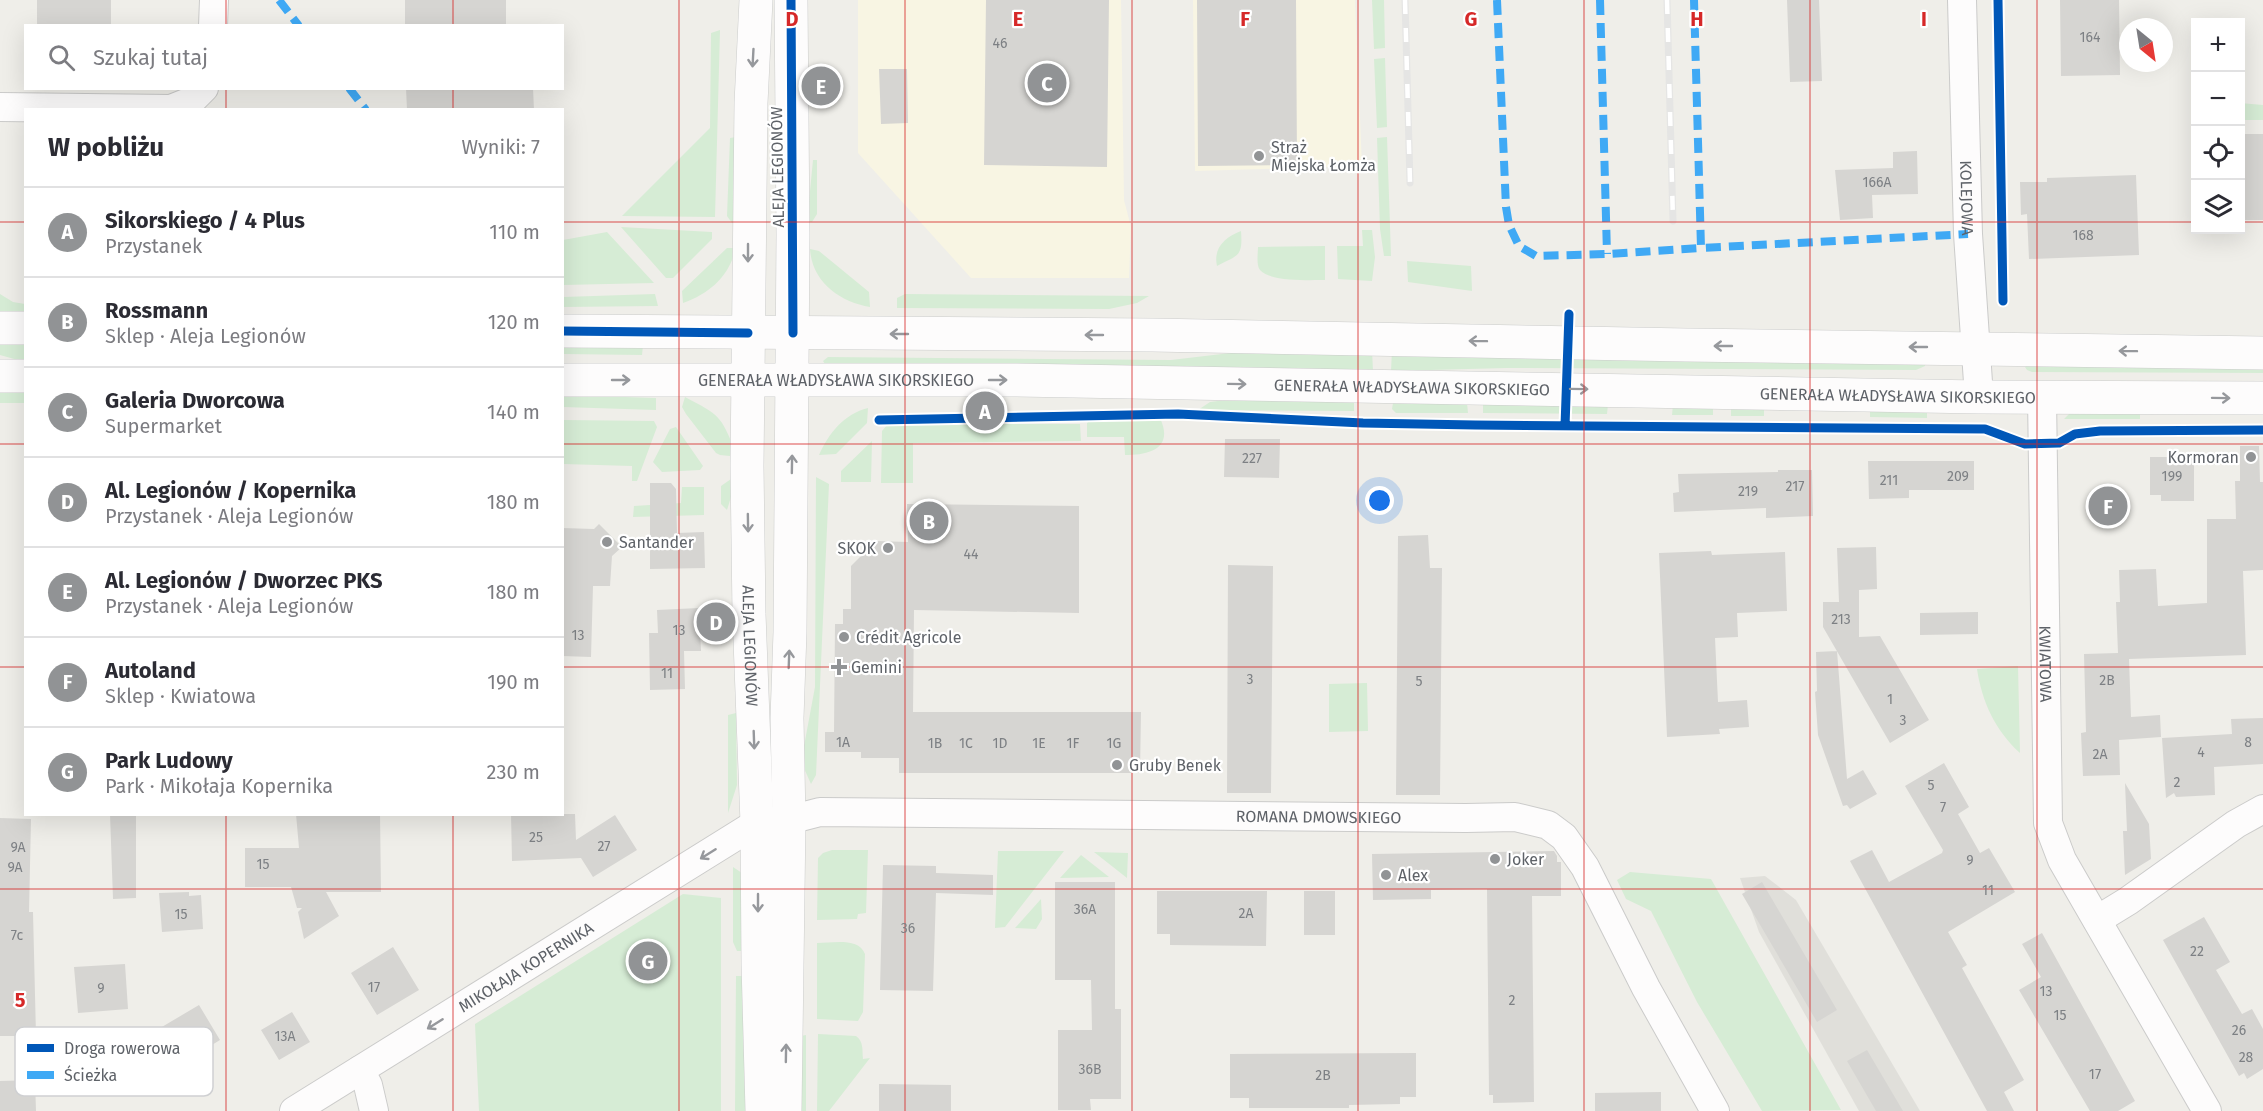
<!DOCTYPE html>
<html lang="pl">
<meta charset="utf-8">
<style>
:root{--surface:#fff;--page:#f7f7f7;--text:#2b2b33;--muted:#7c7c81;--line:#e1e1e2;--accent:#919395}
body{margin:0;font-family:"Fira Sans",sans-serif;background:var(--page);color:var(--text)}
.controls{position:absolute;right:18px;top:18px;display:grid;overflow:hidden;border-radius:0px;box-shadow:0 6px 24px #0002}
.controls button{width:54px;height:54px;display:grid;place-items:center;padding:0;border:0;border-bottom:2px solid var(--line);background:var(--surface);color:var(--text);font:30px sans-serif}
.compass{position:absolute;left:2119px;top:18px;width:54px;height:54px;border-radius:50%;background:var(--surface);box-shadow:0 6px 24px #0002;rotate:150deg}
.you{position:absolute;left:1380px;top:501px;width:21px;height:21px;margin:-15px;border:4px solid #fff;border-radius:50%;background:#1a73e8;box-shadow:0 0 0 9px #1a73e833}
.badge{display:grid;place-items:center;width:39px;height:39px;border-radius:50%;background:var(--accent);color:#fff;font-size:20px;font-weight:700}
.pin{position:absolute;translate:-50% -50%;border:3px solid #fff;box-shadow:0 2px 6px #0006}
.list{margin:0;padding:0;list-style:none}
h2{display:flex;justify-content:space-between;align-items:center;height:78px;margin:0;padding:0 24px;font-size:26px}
h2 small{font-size:20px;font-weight:400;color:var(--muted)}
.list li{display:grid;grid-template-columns:39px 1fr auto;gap:18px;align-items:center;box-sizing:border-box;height:90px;padding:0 24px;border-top:2px solid var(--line)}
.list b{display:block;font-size:22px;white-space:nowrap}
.list p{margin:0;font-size:20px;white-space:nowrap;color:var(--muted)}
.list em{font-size:20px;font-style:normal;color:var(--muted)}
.icon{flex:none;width:33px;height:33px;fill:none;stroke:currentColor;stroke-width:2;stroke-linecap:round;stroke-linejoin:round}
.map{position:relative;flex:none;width:2263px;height:1111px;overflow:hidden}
.search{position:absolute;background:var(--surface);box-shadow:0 6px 24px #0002;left:24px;top:24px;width:540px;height:66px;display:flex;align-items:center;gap:15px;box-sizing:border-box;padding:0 21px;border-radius:0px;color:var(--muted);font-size:22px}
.panel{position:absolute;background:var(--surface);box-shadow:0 6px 24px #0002;left:24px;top:108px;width:540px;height:708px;border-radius:0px}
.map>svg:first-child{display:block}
</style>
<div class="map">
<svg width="2263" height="1111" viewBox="0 0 2263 1111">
<rect width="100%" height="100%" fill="#efeee9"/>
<path fill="#f8f5e3" d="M858 0H1121L1124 200 1131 227 1129 278H971L858 153Z
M1193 0H1355L1362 166 1195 171Z"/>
<path fill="#e0dfda" d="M1765 876 1796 900 1920 1111H1859L1759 932 1740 878Z"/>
<path fill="#d6ecd5" d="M1372 0H1384L1385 48 1374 49Z
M720 30 715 217 622 216 710 128 711 33Z
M1385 58 1387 127 1377 128 1374 59Z
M2240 103 2263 105V120H2241Z
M736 137 734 223H732L727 216 730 138Z
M1387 137 1391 256H1384L1380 229 1377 138Z
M813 160H817V214L812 222H807Z
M621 227 712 232V239L673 278H666Z
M1362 230H1372L1375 257 1372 281 1338 279 1337 246H1363Z
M1241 231C1243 257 1238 255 1217 266 1213 248 1225 237 1241 231Z
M607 232 654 283 563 285V240Z
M1325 246V280C1310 280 1270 282 1260 270 1256 265 1258 253 1258 247Z
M727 248H736C729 276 711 293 683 303L682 291Z
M810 249 819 251 869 292 870 307C840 302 812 282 810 249Z
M1407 261 1471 266 1472 291 1408 282Z
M0 294 13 302 25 304V313L0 312Z
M655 294 658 306 563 307V297Z
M905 294 1149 296 1137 303 1109 309 897 308V298Z
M0 341H25V362L0 355Z
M563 344 643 345 642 355 563 354Z
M1256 350H1372L1373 371 825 364 823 361 828 357 1171 360Z
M1392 350 1925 364V366L1916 370 1507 368 1391 371Z
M2028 364 2263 366V373L2032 372 2027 370 2025 367Z
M0 391H25V403H0Z
M563 395 656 398V410L563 407Z
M685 397C719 415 721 415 735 451L730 456 720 455 716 453 686 414 682 407Z
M1354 400V411L1198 410 1210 402 1218 401Z
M1486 402 1608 404 1607 414 1483 413V405Z
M1393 403H1467L1468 413H1396L1392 409Z
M1673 405 1713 407V415H1672Z
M1731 406 1764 409V416H1731Z
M868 408 867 423 836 454 819 455C829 433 844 414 868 408Z
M1870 409 1927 410V418L1870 417Z
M2140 409V419H2064L2070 413Z
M1160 418C1174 448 1150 455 1125 455L1124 437H1087V423L1092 419Z
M563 420 654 421 657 427 637 481H632V466L563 464Z
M888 424H1080L1081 441 913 443V483H881L882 431Z
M676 427 703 466 700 470 662 472 653 462 670 429Z
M872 441 871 482H841V471Z
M816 477 829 484 816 775 811 784 803 766 804 746 815 687Z
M731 479V497L727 510 721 504V486Z
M682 487H704V515L633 517 634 506 681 503Z
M2018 666 2020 753C1995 730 1982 702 1977 669Z
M1367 683 1368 731 1329 732V684Z
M736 713 737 785 728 813V715Z
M832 850H868L866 913 858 914 857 919 817 920 818 858 823 853Z
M998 851H1064L1005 927 995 928Z
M1094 852 1128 853 1127 878Z
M1081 855 1109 877 1060 878Z
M733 867 742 873 749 951H737L733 942Z
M1630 872 1711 879 1841 1110 1762 1111 1697 1002 1651 911 1626 899 1617 880Z
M683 894 721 898V1111H479L475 1024Z
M1041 899 1042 919 1036 929 1015 928Z
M817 943C832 943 859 937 865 954L863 1012 858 1021 817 1019Z
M736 976H750V1111H735Z
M818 1034 856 1036C864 1042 862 1050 863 1059L870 1058 829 1111H817Z
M806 1035V1111H800L801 1036Z"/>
<path fill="#d6d5d2" d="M37 0H111V26H37Z
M405 0H506V26H405Z
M986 0H1109L1107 167 984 165Z
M1197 0H1296L1297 165 1198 166Z
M1787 0H1819L1822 81 1790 82Z
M2060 0H2119L2120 75 2061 76Z
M879 69H907L908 123 881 124Z
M406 88H533L534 110H407Z
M2241 134H2263V220H2241Z
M1917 151 1918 194 1872 195 1873 218 1840 220 1835 170 1893 168V152Z
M2136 175 2139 255 2029 259 2027 214 2021 215 2020 182H2047V178Z
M1225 439H1280L1279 478 1224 477Z
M2240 446H2259L2260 482H2263V570L2243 571 2246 655 2129 659 2131 717 2160 715 2161 737 2119 740 2120 775 2083 776 2081 733 2086 732 2084 654 2118 653 2116 602H2120L2119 570 2156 569 2158 606 2207 603V519H2236L2235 481H2240Z
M2150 457H2194V501H2161V495H2150Z
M1868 461H1974V490H1909V498L1869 499Z
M1778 470H1812L1813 516 1766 518V508L1674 512 1673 493 1679 492 1678 474 1778 472Z
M650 483H671L676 489 677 533 704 532 705 568 650 569Z
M907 504 1079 506V613L914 610 913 712H1141L1140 773H899V758H861V752H825V732H834L835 624H843V609H851V566L876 541 908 542Z
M599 524 622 547 612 556 610 586H593L591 657 562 656V528L594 529Z
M1428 535 1430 568H1442L1440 795H1396L1398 536Z
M1876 547 1877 589 1859 590V637L1880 636 1929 720 1890 743 1823 627V602H1839L1837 548Z
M1711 551 1712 555 1785 552 1787 611 1737 613 1738 637 1715 638 1718 702 1747 700 1749 727 1719 729 1720 734 1667 737 1659 553Z
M1228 565 1273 566 1271 793H1227Z
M699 608 701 651H684L685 689 650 690 649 633H658L657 610Z
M1978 612V634L1920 635V613Z
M1837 651 1847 779 1863 770 1877 794 1850 809 1847 805 1843 806 1818 735 1815 692 1817 691 1816 652Z
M2263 718V764L2214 767 2215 795 2176 797 2174 793 2166 798 2162 738 2232 734 2231 719Z
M1944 763 1969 807 1958 814 1980 853 1989 848 2015 892 1948 932 1967 965 1962 968 2024 1080 2004 1092 2014 1111H1987L1850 861 1872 850 1889 882 1942 853 1943 850 1905 786Z
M2125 783 2149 824 2151 859 2125 875 2123 831H2127Z
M110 814H136V898L113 899Z
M296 814H380L381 892H326L339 916 304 939 298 912 302 908H297L291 887H245V848H299Z
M511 814H575L576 840 615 815 637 850 593 877 581 858 512 861Z
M0 818 31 819 29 912H33L36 1036H0Z
M1554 851 1557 856V862H1561V896H1532L1534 1102 1493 1103V1095H1489L1487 889 1431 890V899L1373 900 1372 854Z
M883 865 936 866V873L993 875V895L936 893 933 991 880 990Z
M1055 882H1115V1009H1121V1099H1090L1091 1110H1058V1030H1092L1091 980H1055Z
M1762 882 1837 1010 1817 1022 1742 894Z
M1157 891H1267L1266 946 1170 945V934H1157Z
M1304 891H1335V935H1304Z
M189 892V896L201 895 203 929 162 932 159 893Z
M2204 917 2230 962 2216 970 2242 1014 2252 1009 2263 1029V1069L2247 1079 2244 1073 2239 1076 2163 940Z
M2042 933 2135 1101 2118 1111H2090L2019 990 2041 977 2022 944Z
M393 947 419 990 377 1015 351 973Z
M125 964 128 1009 78 1013 74 967Z
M199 1005 220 1040 171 1070 150 1034Z
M292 1012 310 1042 279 1060 261 1030Z
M1867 1050 1903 1111H1876L1847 1061Z
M1416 1053V1097H1400V1104L1349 1105V1108H1249V1098H1230V1054Z
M35 1080 36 1111H0V1081Z
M879 1084 951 1085V1111H879Z
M1661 1092V1111H1595V1093Z"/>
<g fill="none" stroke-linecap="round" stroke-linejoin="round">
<defs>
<g id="minor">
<path id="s1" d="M1962 0 1968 234 1979 397"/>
<path d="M213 26 214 0"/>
<path d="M0 107 171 109 191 101 204 88"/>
<path id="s2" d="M2042 396 2048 823 2062 860 2207 1111"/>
<path d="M2097 920 2128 901 2236 824 2263 809"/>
<path d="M360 1070 368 1085 374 1111"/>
<path id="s3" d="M294 1111 757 823 789 820 820 812 1466 818 1515 817 1548 825 1564 837 1585 867 1646 988 1715 1111"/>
</g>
<g id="secondary">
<path id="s4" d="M756 0 751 103 747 466 749 614 757 823 758 964 762 1111"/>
<path d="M0 328H26"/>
<path d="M562 331 1152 335 1687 345 2263 353"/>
<path d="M0 376H26"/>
<path id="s5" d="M562 380H1011L1979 397 2263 398"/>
<path d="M785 1111 789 820 787 718 790 632 793 235 791 0"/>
</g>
</defs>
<use href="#minor" stroke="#cbcbca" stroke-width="30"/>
<use href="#secondary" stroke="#cbcccb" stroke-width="34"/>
<use href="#minor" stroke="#fdfcfc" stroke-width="28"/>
<use href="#secondary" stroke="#fdfcfc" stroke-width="33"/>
<defs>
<path id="rail" d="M1405 0 1410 183
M1667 0 1673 221"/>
</defs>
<use href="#rail" stroke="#e5e5e4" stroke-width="7"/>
<use href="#rail" stroke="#fff" stroke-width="4.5" stroke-dasharray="14" stroke-linecap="butt"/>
<path stroke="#3fa9f5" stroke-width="8" stroke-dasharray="15 8" stroke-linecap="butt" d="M279 0 299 26
M1497 0 1506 207 1509 225 1519 246 1536 256 1607 254 1701 248
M1600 0 1607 254
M1694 0 1701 248 1968 234
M349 88 366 110"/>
<defs>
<path id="cycleway" d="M791 0 793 333
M1998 0 2003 301
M562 331 748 333
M879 420 1178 414 1363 423 1475 425 1985 429 2025 444 2059 443 2075 434 2100 431 2263 430
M1565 426 1569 314"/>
</defs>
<use href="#cycleway" stroke="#fff" stroke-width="13"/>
<use href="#cycleway" stroke="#0057b8" stroke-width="9"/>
</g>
<defs><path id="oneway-shaft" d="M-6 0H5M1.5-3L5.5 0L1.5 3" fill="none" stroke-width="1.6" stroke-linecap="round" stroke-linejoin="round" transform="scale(1.5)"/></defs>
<g stroke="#96989c">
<use href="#oneway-shaft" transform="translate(753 58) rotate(93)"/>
<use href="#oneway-shaft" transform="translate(748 253) rotate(90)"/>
<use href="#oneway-shaft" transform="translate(899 334) rotate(-180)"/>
<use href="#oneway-shaft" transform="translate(1094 335) rotate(-180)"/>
<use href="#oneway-shaft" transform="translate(1478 341) rotate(-179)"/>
<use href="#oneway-shaft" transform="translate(1723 346) rotate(-180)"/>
<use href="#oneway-shaft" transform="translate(1918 347) rotate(-180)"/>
<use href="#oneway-shaft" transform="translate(2128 351) rotate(-179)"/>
<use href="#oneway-shaft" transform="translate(621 380)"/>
<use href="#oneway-shaft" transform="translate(998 380)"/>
<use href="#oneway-shaft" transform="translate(1237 384) rotate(1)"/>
<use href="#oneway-shaft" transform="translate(1579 389) rotate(1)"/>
<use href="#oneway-shaft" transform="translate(2221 398) rotate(1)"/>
<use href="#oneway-shaft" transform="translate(792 464) rotate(-89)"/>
<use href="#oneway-shaft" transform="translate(748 523) rotate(89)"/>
<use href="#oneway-shaft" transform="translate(789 659) rotate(-88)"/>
<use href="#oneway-shaft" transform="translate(754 740) rotate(88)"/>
<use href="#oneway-shaft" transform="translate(708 854) rotate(148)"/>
<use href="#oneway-shaft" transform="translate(758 903) rotate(90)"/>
<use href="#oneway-shaft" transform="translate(435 1024) rotate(148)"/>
<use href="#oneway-shaft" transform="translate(786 1053) rotate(-89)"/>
</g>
<path fill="none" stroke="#d62828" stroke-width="1.5" stroke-opacity="0.55" d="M226 0V26M453 0V26M679 0V1111M905 0V1111M1132 0V1111M1358 0V1111M1584 0V1111M1810 0V1111M2037 0V1111M226 88V110M453 88V110M0 222H26M562 222H2196M2240 222H2263M0 444H26M562 444H2263M0 667H26M562 667H2263M226 814V1111M453 814V1111M0 889H2263"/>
<g fill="#919395" stroke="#fff" stroke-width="2">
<circle cx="1259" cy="156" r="6"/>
<circle cx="2251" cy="457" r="6"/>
<circle cx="607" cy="542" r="6"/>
<circle cx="888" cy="548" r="6"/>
<circle cx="844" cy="637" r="6"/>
<path d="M836 658h6v6h6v6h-6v6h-6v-6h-6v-6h6z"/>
<circle cx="1117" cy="765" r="6"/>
<circle cx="1495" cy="859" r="6"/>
<circle cx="1386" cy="875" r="6"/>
</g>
<g text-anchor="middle" stroke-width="4.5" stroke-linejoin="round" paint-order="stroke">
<g font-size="14" fill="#7d8084">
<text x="2090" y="42">164</text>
<text x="1000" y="48">46</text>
<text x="1877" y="187">166A</text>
<text x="2083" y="240">168</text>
<text x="1252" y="463">227</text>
<text x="1958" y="481">209</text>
<text x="2172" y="481">199</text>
<text x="1889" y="485">211</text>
<text x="1795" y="491">217</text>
<text x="1748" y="496">219</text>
<text x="971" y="559">44</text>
<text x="1841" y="624">213</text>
<text x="679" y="635">13</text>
<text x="578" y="640">13</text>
<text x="667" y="678">11</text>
<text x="1250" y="684">3</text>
<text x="2107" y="685">2B</text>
<text x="1419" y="686">5</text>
<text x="1890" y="704">1</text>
<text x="1903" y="725">3</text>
<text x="843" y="747">1A</text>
<text x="2248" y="747">8</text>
<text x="935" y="748">1B</text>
<text x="966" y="748">1C</text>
<text x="1000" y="748">1D</text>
<text x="1039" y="748">1E</text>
<text x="1073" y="748">1F</text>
<text x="1114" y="748">1G</text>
<text x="2201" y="757">4</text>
<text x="2100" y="759">2A</text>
<text x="2177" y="787">2</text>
<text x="1931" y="790">5</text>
<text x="1943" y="812">7</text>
<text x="536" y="842">25</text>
<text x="604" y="851">27</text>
<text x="18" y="852">9A</text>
<text x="1970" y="865">9</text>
<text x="263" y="869">15</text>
<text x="15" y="872">9A</text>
<text x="1988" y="895">11</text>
<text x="1085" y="914">36A</text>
<text x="1246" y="918">2A</text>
<text x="181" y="919">15</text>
<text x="908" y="933">36</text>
<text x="17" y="940">7c</text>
<text x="2197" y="956">22</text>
<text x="374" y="992">17</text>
<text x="101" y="993">9</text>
<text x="2046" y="996">13</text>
<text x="1512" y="1005">2</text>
<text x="2060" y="1020">15</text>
<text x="2239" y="1035">26</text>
<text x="285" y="1041">13A</text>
<text x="2246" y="1062">28</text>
<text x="1090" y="1074">36B</text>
<text x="2095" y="1079">17</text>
<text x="1323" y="1080">2B</text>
</g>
<g font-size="16" fill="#5e6268" stroke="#fff" text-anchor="start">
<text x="1271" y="153">Straż<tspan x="1271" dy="18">Miejska Łomża</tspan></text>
<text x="2239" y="463" text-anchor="end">Kormoran</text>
<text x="619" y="548">Santander</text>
<text x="876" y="554" text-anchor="end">SKOK</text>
<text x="856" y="643">Crédit Agricole</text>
<text x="851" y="673">Gemini</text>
<text x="1129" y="771">Gruby Benek</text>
<text x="1507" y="865">Joker</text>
<text x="1398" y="881">Alex</text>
</g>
<g font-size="16" fill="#5e6268" stroke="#fff">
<text transform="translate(777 167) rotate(-91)" y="6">ALEJA LEGIONÓW</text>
<text dy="6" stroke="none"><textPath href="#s1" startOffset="198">KOLEJOWA</textPath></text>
<text dy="6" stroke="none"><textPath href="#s5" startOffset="274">GENERAŁA WŁADYSŁAWA SIKORSKIEGO</textPath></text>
<text dy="6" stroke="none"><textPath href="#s5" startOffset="850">GENERAŁA WŁADYSŁAWA SIKORSKIEGO</textPath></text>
<text dy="6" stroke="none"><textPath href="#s5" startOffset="1336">GENERAŁA WŁADYSŁAWA SIKORSKIEGO</textPath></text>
<text dy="6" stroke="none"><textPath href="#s4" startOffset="646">ALEJA LEGIONÓW</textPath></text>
<text dy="6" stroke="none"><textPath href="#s2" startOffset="268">KWIATOWA</textPath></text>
<text dy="6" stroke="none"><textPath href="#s3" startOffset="1108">ROMANA DMOWSKIEGO</textPath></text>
<text dy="6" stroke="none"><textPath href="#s3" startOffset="273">MIKOŁAJA KOPERNIKA</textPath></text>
</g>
</g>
<rect x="15" y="1027" width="198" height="69" rx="9" fill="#fff" stroke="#cfd0d2" stroke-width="1.5"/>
<rect x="27" y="1044" width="27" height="8" fill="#0057b8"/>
<rect x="27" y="1071" width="27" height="8" fill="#3fa9f5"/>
<g font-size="16" fill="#5e6268">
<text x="64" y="1054">Droga rowerowa</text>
<text x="64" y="1081">Ścieżka</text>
</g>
<g font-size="20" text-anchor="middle" font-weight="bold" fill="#d62828" stroke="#fff" stroke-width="4.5" stroke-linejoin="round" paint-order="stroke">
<text x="792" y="26">D</text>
<text x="1018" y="26">E</text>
<text x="1245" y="26">F</text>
<text x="1471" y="26">G</text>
<text x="1697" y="26">H</text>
<text x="1924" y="26">I</text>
<text x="20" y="1007">5</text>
</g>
</svg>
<div class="controls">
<button>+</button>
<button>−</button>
<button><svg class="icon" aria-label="locate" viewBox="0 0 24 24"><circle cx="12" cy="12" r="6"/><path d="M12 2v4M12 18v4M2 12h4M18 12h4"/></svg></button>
<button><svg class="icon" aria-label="layers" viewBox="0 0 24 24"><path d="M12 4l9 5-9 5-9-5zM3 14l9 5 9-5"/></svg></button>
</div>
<svg class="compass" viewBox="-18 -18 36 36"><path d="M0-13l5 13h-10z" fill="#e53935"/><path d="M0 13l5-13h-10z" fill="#7c7c81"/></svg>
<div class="you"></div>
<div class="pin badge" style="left:985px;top:411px">A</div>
<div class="pin badge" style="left:929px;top:521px">B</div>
<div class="pin badge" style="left:1047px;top:83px">C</div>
<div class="pin badge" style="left:716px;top:622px">D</div>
<div class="pin badge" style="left:821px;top:86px">E</div>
<div class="pin badge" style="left:2108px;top:506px">F</div>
<div class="pin badge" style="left:648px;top:961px">G</div>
<div class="search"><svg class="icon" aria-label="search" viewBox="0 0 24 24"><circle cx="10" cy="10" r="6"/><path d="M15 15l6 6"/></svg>Szukaj tutaj</div>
<section class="panel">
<h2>W pobliżu<small>Wyniki: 7</small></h2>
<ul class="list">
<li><span class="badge">A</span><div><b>Sikorskiego / 4 Plus</b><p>Przystanek</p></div><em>110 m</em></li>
<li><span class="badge">B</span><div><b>Rossmann</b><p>Sklep · Aleja Legionów</p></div><em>120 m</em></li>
<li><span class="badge">C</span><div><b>Galeria Dworcowa</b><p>Supermarket</p></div><em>140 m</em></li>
<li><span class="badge">D</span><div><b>Al. Legionów / Kopernika</b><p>Przystanek · Aleja Legionów</p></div><em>180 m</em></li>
<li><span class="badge">E</span><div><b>Al. Legionów / Dworzec PKS</b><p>Przystanek · Aleja Legionów</p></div><em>180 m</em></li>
<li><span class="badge">F</span><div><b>Autoland</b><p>Sklep · Kwiatowa</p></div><em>190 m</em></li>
<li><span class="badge">G</span><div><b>Park Ludowy</b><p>Park · Mikołaja Kopernika</p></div><em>230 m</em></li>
</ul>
</section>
</div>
